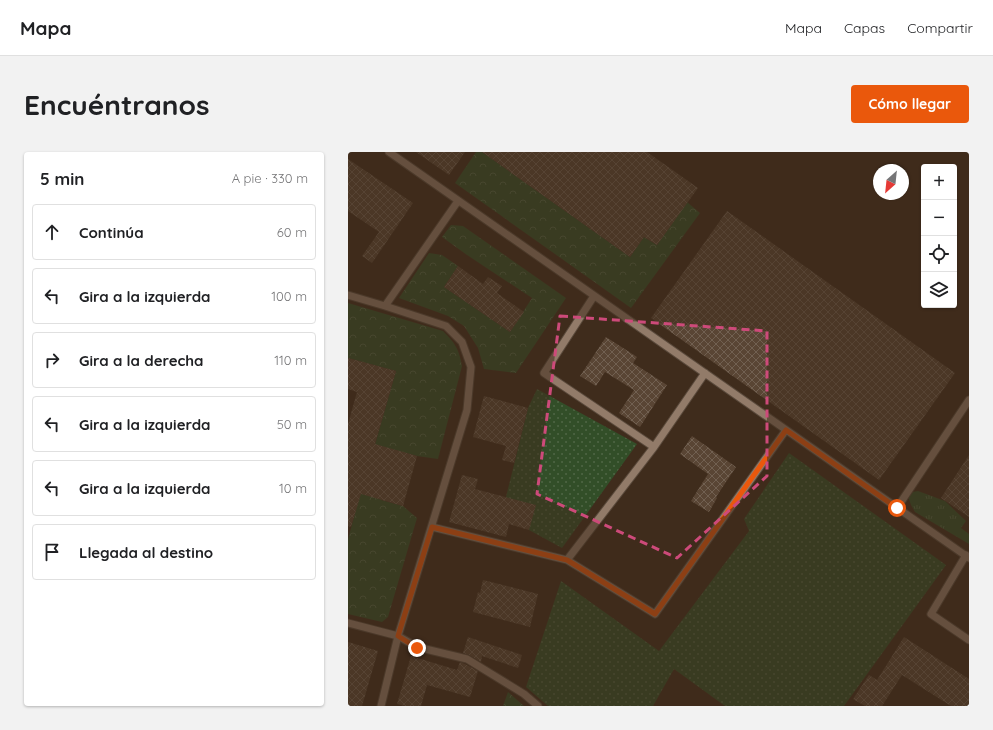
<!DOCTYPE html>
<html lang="es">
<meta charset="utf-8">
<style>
:root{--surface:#fff;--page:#f2f2f2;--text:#202124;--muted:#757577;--line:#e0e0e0;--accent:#ea580c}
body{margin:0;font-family:Quicksand,sans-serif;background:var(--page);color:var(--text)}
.controls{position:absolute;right:12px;top:12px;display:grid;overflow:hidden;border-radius:4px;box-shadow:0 1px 3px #0004}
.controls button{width:36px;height:36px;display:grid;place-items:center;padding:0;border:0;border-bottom:1px solid var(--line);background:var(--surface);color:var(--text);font:20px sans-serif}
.compass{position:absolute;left:525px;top:12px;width:36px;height:36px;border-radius:50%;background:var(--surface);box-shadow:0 1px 3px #0004;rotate:207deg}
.stop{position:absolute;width:12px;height:12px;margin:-9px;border:3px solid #ea580c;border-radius:50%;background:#fff}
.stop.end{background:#ea580c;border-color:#fff;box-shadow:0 1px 4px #0008}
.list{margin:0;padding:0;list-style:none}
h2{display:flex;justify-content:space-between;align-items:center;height:52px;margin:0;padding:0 16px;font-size:17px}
h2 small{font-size:13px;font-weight:400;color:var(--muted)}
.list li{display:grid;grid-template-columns:26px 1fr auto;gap:12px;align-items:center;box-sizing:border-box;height:56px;margin:0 8px 8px;padding:0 8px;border:1px solid var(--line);border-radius:4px}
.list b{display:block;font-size:15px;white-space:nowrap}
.list em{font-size:13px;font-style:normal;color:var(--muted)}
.icon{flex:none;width:22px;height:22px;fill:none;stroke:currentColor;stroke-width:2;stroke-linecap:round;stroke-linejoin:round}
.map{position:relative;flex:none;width:621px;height:554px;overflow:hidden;border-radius:4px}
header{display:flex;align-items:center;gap:24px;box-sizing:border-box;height:56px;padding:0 20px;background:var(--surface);border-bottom:1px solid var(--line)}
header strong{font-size:19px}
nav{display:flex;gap:22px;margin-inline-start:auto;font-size:14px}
.intro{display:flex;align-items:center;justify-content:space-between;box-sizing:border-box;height:96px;padding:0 24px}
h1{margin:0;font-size:28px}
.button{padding:10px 18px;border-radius:4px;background:var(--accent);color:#fff;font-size:14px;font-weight:700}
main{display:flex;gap:24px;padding:0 24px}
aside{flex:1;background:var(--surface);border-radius:4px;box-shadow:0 1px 3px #0004}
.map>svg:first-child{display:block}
</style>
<header>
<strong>Mapa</strong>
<nav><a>Mapa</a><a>Capas</a><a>Compartir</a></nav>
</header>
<div class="intro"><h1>Encuéntranos</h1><a class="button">Cómo llegar</a></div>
<main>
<aside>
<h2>5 min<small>A pie · 330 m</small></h2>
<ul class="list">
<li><svg class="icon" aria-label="ahead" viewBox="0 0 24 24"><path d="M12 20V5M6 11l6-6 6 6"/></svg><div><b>Continúa</b></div><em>60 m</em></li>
<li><svg class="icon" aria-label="left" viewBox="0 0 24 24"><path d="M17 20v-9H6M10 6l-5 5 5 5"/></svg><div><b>Gira a la izquierda</b></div><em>100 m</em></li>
<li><svg class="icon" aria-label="right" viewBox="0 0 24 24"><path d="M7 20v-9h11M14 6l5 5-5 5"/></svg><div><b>Gira a la derecha</b></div><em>110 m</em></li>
<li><svg class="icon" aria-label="left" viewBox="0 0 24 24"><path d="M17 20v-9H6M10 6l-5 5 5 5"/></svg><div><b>Gira a la izquierda</b></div><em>50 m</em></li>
<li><svg class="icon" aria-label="left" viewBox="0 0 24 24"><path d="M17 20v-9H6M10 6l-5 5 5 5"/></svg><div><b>Gira a la izquierda</b></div><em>10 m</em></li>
<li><svg class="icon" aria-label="arrive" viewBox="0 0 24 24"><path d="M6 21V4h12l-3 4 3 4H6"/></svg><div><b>Llegada al destino</b></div></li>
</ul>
</aside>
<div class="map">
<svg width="621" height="554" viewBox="0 0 621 554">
<defs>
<pattern id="grass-dots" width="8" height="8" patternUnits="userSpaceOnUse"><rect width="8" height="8" fill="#324e28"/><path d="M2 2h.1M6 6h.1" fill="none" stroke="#506746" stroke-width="1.8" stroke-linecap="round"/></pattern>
<pattern id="forest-crowns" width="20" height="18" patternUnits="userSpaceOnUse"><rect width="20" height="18" fill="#324e28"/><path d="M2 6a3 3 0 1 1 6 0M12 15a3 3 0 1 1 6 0" fill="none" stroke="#506746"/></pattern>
<pattern id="park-tufts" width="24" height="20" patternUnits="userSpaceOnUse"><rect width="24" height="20" fill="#324e28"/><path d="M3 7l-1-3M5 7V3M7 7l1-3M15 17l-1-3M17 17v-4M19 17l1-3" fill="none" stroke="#506746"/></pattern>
<pattern id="building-cross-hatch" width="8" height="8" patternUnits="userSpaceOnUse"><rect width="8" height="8" fill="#594534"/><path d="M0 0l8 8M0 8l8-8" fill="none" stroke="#716051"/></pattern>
</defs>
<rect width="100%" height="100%" fill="#3f2c1c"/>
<path fill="url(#grass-dots)" d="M189 237 289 292 214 396 181 378 158 345 180 256Z
M441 301 598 413 496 554H377L326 517 305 554H200L178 535 213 429 311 499 401 379 396 367Z"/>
<path fill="url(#forest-crowns)" d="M128 0H134L282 105 296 85 309 93 339 50 352 61 283 156 107 31Z
M103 73 115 74 218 146 168 221 136 217 130 196 116 174 100 164 51 146 81 101 94 103 110 114 96 135 162 180 184 146 119 103 94 85Z
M0 151 95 179C107 191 111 197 114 214L90 307 69 304 47 298 24 303 48 219 0 206Z
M15 332 36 338 33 348 55 354 69 366 40 465 34 470 0 462V387Z
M160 540 176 554H155Z"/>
<path fill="url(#park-tufts)" d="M570 339 597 349 618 369 613 376 621 382V392L567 360 563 353 559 341Z"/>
<path fill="url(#building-cross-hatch)" d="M68 0H117L101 23Z
M134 0H299L350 36 309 93 296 85 282 105Z
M0 7 65 51 24 111 14 104 31 80 0 59Z
M379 59 607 221 531 328 303 166Z
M110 114 135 132 140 125 154 134 149 141 176 160 162 180 96 135Z
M258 185 289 205 285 211 319 233 292 275 271 261 286 238 257 220 248 234 232 224Z
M0 206 48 219 27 292 69 304 55 354 13 342 3 375 0 374V272L9 240 0 237Z
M136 244 180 256 166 311 154 308 158 294 125 285Z
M344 284 388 315 368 345 369 346 361 360 343 349 360 322 332 302Z
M621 303V365L593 346Z
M114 323 130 327 127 337 188 353 181 378 161 372 158 385 101 370Z
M135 428 190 442 182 475 125 460 130 440 132 441Z
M120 485 174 503 170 516 134 504 133 510 121 503 115 501Z
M556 485 621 527V554H603L554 523 534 554H517L505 547 521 523 529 528Z
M0 490 30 499 14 554H0Z
M63 504 109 518 112 510 117 512 130 519 122 545 79 533 73 554H57L49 552Z"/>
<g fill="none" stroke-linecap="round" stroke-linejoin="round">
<defs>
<path id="lane" d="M41 0 621 406
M0 143 37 154 98 174 114 190 123 215 119 258 50 484 33 554
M246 144 196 221 306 295
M37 154 110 49
M549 356 621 248
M84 375 219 408 306 295 357 221
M618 403 583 462 621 488
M219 408 307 462 438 278
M0 471 50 484 69 495 119 507 176 542 190 554"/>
</defs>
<use href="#lane" stroke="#5a4a3c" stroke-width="9"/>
<use href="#lane" stroke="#927b69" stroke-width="7"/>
</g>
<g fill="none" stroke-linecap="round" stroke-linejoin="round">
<path stroke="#ea580c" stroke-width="5" d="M69 496 50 484 84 375 219 408 307 462 438 278 549 356"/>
</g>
<path d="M0 0H621V554H0ZM212 164 419 179V324L329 406 189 342Z" fill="#3f2c1c" fill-opacity=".55" fill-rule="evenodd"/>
<path fill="none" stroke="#cd4a7a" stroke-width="3" stroke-dasharray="8 5" stroke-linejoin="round" d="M212 164 419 179V324L329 406 189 342Z"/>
</svg>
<div class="controls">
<button>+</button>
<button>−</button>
<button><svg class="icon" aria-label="locate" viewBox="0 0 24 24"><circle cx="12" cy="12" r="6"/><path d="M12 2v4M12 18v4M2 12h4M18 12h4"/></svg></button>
<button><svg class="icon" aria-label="layers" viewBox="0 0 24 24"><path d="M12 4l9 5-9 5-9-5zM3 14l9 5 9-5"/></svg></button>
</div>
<svg class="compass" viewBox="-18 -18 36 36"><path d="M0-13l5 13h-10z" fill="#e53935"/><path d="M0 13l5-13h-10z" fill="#757577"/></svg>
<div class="stop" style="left:549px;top:356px"></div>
<div class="stop end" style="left:69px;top:496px"></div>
</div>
</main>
